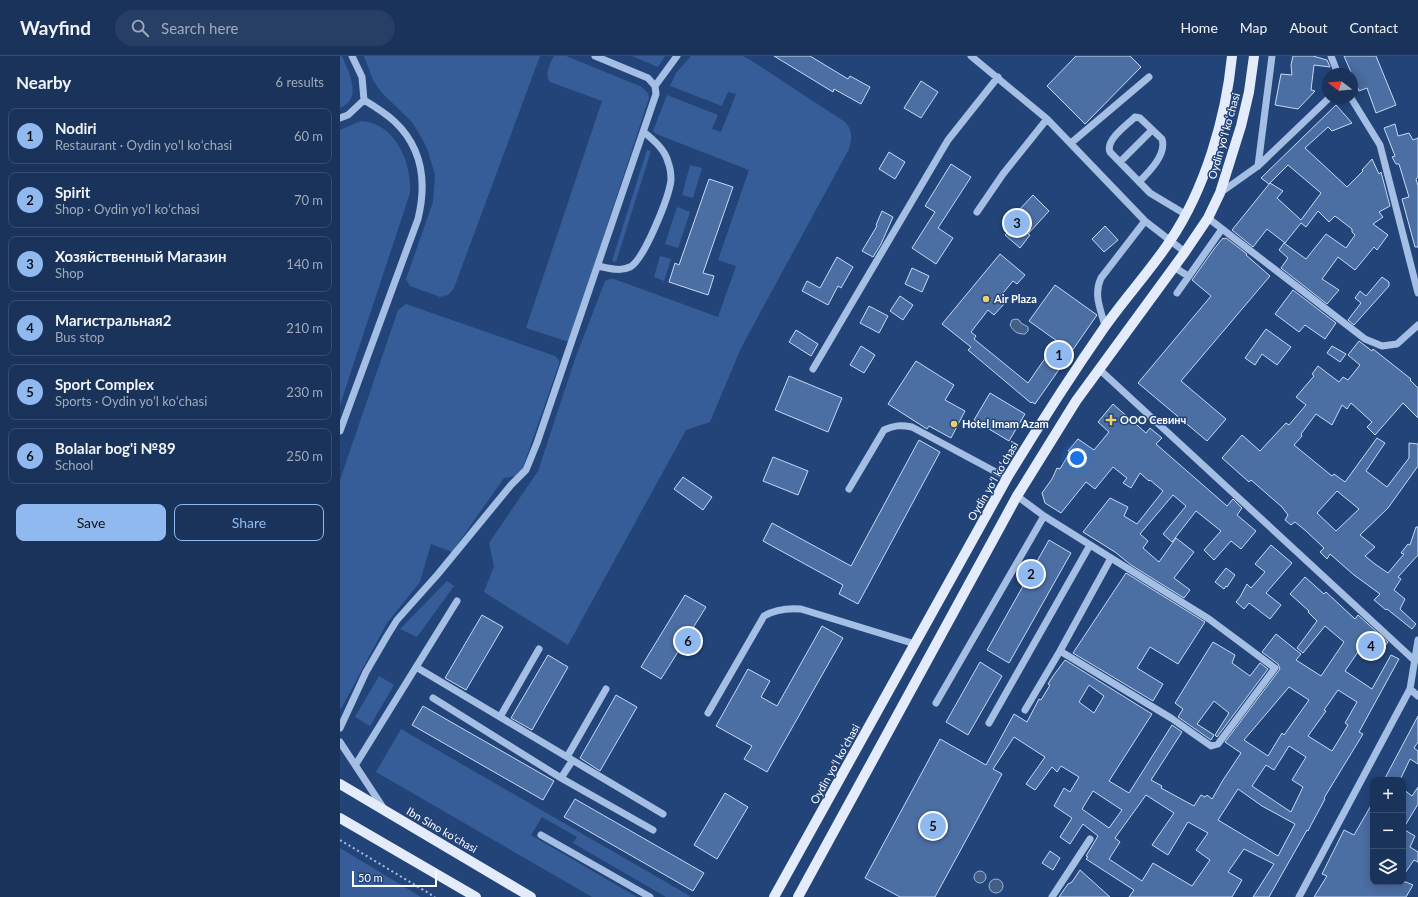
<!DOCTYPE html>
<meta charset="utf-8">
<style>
:root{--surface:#1a335b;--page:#273f64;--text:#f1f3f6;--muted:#9faabb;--line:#384e71;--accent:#90b9f0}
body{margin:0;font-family:Lato,sans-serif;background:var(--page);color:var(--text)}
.controls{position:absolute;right:12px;bottom:12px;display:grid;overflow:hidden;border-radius:8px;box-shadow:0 2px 10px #0003}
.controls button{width:36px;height:36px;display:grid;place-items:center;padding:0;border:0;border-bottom:1px solid var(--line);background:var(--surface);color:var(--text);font:20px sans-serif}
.compass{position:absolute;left:982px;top:12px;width:36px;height:36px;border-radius:50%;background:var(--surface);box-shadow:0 2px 10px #0003;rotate:286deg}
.scale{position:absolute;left:12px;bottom:10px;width:85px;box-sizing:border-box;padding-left:4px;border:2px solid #fff;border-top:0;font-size:11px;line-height:14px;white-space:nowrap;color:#fff;-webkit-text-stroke:3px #224479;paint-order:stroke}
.you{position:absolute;left:737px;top:402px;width:14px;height:14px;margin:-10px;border:3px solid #fff;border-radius:50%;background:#1a73e8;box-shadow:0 0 0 6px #1a73e833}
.badge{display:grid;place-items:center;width:26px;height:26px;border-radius:50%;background:var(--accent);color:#111;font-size:13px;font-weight:700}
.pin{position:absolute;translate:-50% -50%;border:2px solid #fff;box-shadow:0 1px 4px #0006}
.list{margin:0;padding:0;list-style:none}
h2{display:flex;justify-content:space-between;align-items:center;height:52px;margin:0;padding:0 16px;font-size:17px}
h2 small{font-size:13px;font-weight:400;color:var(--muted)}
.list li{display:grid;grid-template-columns:26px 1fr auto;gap:12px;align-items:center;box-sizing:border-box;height:56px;margin:0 8px 8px;padding:0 8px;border:1px solid var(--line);border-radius:8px}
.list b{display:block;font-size:15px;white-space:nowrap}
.list p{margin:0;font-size:13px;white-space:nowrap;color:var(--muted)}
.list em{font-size:13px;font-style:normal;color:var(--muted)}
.actions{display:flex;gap:8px;padding:12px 16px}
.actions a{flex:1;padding:9px 0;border:1px solid var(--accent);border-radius:8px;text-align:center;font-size:14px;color:var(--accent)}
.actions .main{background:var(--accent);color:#111}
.icon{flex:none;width:22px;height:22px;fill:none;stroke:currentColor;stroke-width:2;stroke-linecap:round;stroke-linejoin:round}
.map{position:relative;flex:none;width:1078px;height:841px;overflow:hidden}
header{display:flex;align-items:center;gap:24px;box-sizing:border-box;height:56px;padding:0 20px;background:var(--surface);border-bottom:1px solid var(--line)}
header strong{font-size:19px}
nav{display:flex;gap:22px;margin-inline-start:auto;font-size:14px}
.search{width:280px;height:36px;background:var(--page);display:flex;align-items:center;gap:10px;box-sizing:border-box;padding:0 14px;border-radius:22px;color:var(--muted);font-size:15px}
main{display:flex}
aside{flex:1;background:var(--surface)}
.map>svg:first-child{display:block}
</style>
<header>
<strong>Wayfind</strong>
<div class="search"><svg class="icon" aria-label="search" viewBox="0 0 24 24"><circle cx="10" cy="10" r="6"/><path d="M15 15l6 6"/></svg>Search here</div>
<nav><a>Home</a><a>Map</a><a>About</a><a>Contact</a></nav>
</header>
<main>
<aside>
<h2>Nearby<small>6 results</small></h2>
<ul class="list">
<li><span class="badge">1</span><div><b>Nodiri</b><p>Restaurant · Oydin yoʻl koʻchasi</p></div><em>60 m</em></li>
<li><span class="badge">2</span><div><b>Spirit</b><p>Shop · Oydin yoʻl koʻchasi</p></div><em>70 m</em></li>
<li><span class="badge">3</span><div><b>Хозяйственный Магазин</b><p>Shop</p></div><em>140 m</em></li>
<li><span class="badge">4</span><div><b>Магистральная2</b><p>Bus stop</p></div><em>210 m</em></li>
<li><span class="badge">5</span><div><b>Sport Complex</b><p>Sports · Oydin yoʻl koʻchasi</p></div><em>230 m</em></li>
<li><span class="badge">6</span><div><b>Bolalar bog'i №89</b><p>School</p></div><em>250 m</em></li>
</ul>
<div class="actions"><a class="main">Save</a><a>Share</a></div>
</aside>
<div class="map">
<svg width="1078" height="841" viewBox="0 0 1078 841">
<rect width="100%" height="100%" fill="#224479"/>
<path fill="#365d97" d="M0 0H2C9 17 23 42 0 52Z
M24 0H200L114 232 108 239 100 241 70 230 66 223 93 146 95 119 87 92 80 79 72 66 41 36 33 24Z
M214 0H226L302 31 308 37 309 42 229 286 186 272 262 45 210 26C204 19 210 7 214 0Z
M292 0H325L318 11Z
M351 0H403L412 5 505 66C513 75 512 83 509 93L401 292 370 366 346 374 228 589 144 536 154 510 149 487 198 415 235 303 265 225 270 223H274L378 261 396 210 378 204 409 114 316 78 313 75 327 39 378 59 372 73 381 76 396 38 388 36 382 50 330 30 336 17Z
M21 65C55 67 72 106 70 137L0 349V74Z
M307 94 311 95 276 206 272 205Z
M350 109 362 112 353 142 342 139Z
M337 151 350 156 338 192 325 188Z
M320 200 331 203 324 225 314 221Z
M66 248 215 300 219 304V308L182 414 175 420 164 422 112 496 91 488 80 526 47 567 2 651 0 653V424L58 254Z
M107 525 114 530 77 581 60 573Z
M39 620 54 629 30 670 15 661Z
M61 673 350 840 349 841H326L233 787 237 781 202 761 191 779 297 841H252L36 716Z
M0 792 81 841H0Z"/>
<path fill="#455e85" stroke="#98b8e5" d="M676 263 679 264 681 267 688 271V275L685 278C677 278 674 276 670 269L672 264Z
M634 821a6 6 0 1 1 12 0a6 6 0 1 1-12 0Z
M649 830a7 7 0 1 1 14 0a7 7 0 1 1-14 0Z"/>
<path fill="#4b6ea3" stroke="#c7d9f4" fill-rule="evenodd" d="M434 0H470L508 23 510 20 530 31 521 48 494 33 493 36Z
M736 0H790L801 11 745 68 707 30Z
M953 0H973L987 4 990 11 974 9 971 34 975 35 958 53 935 49 941 18 952 19 951 9Z
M1004 0H1036L1056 49 1036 57 1027 32 1019 35Z
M581 25 598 36 581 62 564 52Z
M996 49 1012 67 992 75 988 71 965 92 1007 131 1023 115 1022 114 1032 103 1039 118 1041 116 1050 150 1039 156 1043 161 1033 168 1048 179 1037 194 1034 191 1015 214 998 201 982 223 999 234 987 248 941 212 948 202 939 194 944 187 966 203 986 178 1006 192 1015 179 1012 176V173L995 160 989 166 978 155 966 171 961 167 945 187 927 173 913 191 892 174 930 127 943 135 937 142 961 164 981 137 948 109 929 128 921 122Z
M1055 68 1058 80 1069 77 1073 84 1078 82V121L1076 123 1078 130V191H1075L1062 143 1069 141 1059 108H1056L1052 101 1055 100 1044 72Z
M549 96 565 106 555 123 539 113Z
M611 108 631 121 598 172 613 182 596 208 572 192 595 156 585 150Z
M369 123 393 131 363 217 374 220 368 239 329 226 335 207 339 209Z
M693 139 709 155 688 178 690 179 680 192 665 179 683 158 679 154Z
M542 155 553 161 541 188 533 201 522 195 537 170 536 169Z
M765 170 778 184 764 196 752 183Z
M883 182 884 183 886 182 907 198 906 199 930 220 841 325 886 363 867 385 798 327 871 240 852 224 874 193Z
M660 198 685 219 677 228 673 225 658 243 664 248 654 259 648 254 631 276 636 280 634 283 688 327 717 285 689 265 715 229 757 259 695 348 692 346 691 347 628 294 631 291 602 268Z
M497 201 513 211 501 232 498 230 488 249 462 235 467 225 480 232Z
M572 212 589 220 582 236 565 228Z
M1042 221 1049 226V230L1014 269 1008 264 1021 247 1015 242 1020 235 1026 240Z
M953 234 996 267 985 283 965 269 959 276 935 258Z
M560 240 573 249 563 264 550 255Z
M529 250 548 260 539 277 520 267Z
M926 273 951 291 937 309 922 298 915 309 905 302Z
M456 274 478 288 471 300 449 286Z
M1019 285 1032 295 1033 293 1071 323 1070 324 1078 332V362L1063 347 1035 379 1027 371 1032 366 1011 347 1007 353 1002 349 992 369 976 358 961 378 962 380 954 389 992 420 994 418 1005 426 1037 382 1045 387 1026 415 1047 431 1069 402V387L1078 388V410L1048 452 1020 479 1035 491 1025 500 1035 508 1048 517 1064 498 1061 497 1068 488 1070 489 1076 471H1078V499L1058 521 1061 523 1054 534 1065 543 1060 553 1076 568 1072 573 1047 553 1046 554 1034 544 1040 538 1014 519 990 498 987 503 980 496 984 492 966 475 955 466 951 469 945 464 948 459 942 451 911 424 909 426 882 402 902 379 920 395 946 367 949 369 966 349 956 341 974 320 972 318 978 310 999 326 1003 321 1008 324 1020 309 1008 299ZM997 435 1019 453 996 475 977 457Z
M521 290 535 299 524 317 510 309Z
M992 290 1006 298 1000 306 987 297Z
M576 305 614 329 605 344 625 355 611 382 589 370 587 373 548 348Z
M449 320 502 342 488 376 435 354Z
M650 337 685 358 669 385 634 364Z
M773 348 806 377 810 372 822 382 816 388 887 450 893 443 902 452 897 459 916 475 901 493 891 485 874 504 864 494 881 475 856 455 832 486 823 478 846 450 833 439 800 478 808 485 803 492 819 506 836 482 854 496 834 522 850 534 844 542 791 509 775 496 743 476 770 442 788 451 784 460 797 468 823 435 810 424 809 425 800 417 791 432 783 427 787 422 773 411 755 433 746 426 721 457 705 447 702 437 712 423 717 412 720 413 730 396 728 395 738 383 754 394 769 376 758 366Z
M579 384 600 396 518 548 499 538 503 529 423 485 432 467 511 510Z
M433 401 468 415 458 439 423 425Z
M343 421 372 441 363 454 334 433Z
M709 484 731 497 669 607 647 594Z
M931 489 952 507 926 537 941 549 930 563 909 547 904 553 896 546 900 541 907 528 911 532 925 516 915 508Z
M886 512 895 519 887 531 886 530 884 533 875 526Z
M786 517 865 566 838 608 810 591 797 612 823 628 813 645 733 597Z
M965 521 984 538 986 536 1015 563 1018 559 1048 586 1042 594 1032 587 1026 596 1020 593 1005 615 1032 633 1051 599 1059 603 1019 676 1023 678 984 742 985 743 971 769 968 775 967 774 929 841H913L934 808 904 793 888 816 902 824 892 841H789L794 834 746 803 748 801 746 800 758 780 743 768 730 788 720 781 732 762 714 750 724 732 730 736 739 721 721 710 717 716 712 711 695 734 686 728 705 701 674 681 653 713 662 718 595 841H560L525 822 600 683 646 709 674 658 687 666 699 643 701 644 710 629 708 628 713 620 725 604 812 658 769 725 789 737 832 669 842 676 811 724 822 730 821 732 854 750 861 739 865 741 867 739 872 743 883 724 901 697 885 686 940 613 938 608 922 596 936 578 961 598 956 604 981 620 1004 586 985 570 963 597 957 592 977 565 968 556 969 555 950 538ZM749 629 764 640 754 657 739 646ZM949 631 969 644 944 679 942 677 928 700 904 684ZM998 634 1017 646 1005 667 1008 669 992 695 968 680 986 655 984 654ZM949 690 966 701 952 724 963 731 951 756 912 730 926 709 934 714ZM898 733 922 750 955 768 938 800 878 764ZM753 735 782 754 769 772 742 753ZM806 739 834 757 812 789 828 799 848 766 868 777 856 794 870 804 852 830 813 807 802 825 769 803 780 786 775 782Z
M345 539 366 551 321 623 301 611Z
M142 559 163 571 126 634 105 622Z
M482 570 503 582 427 716 404 703 412 690 376 670 408 613 430 625 421 641 437 650Z
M873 586 895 599 892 607 910 620 920 607 928 613 877 681 875 679 889 657 874 645 857 668 874 679 871 684 838 661 843 653 835 647Z
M208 599 228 611 192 674 171 662Z
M640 606 662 620 628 679 606 666Z
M276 639 297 651 260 715 240 702Z
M83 650 214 725 203 744 72 669Z
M1078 660V686L1074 692 1078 695V708L1070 703 1060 724H1044Z
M1078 731V748L1063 773 1075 780 1070 791 1078 796V806L1074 804 1063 820V733L1072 740Z
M385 737 408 751 377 803 354 789Z
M235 743 364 817 353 835 224 761Z
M1033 746V826H1066L1073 829 1066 841H974L987 820 982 818 1004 774 1014 779Z
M710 795 720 802 713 814 702 807Z
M740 814 770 841H719L728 828 732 826Z"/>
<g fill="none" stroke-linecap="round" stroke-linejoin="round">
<path stroke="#a4bee4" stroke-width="2" stroke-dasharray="2 3" stroke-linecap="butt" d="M0 784 95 841"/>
<path stroke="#a4bee4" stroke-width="7" d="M12 0 22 21 24 44
M631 0 707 63 805 165 845 196
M991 0 998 18
M315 30 337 0
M1011 42 1040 89 1078 237
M0 62 8 59 24 44
M731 87 809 21
M780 106 812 74
M918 110 932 0
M799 126C809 116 827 98 822 83L800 62 795 61C787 69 765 84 770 96L810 137 845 158
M880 137 918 110 989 42
M637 156 663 118 707 63
M868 162 1025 283 1042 290 1057 288 1078 269
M258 210C268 212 280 216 290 211 304 204 329 141 331 124 331 119 330 111 328 106 325 93 313 84 304 76
M834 211 848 220
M837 237 882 173
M765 270C761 254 753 239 761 222L805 165
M473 313 608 84 658 21
M759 313 1074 604
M0 375 78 163C87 126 83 92 54 65 45 57 34 50 24 44
M509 433 544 374C554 369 561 369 572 371L667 422
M677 440 704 460 771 502 720 595 685 654
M720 595 831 662 871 690 878 688 935 612 869 563 771 502
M76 611 323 758
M1070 633 1078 640
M93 642 221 722 313 774
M596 647 704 460
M368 657 424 560C436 553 448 552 461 553L575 588
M160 661 199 593
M649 667 750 489
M0 672 26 616 47 580 57 564 98 518 171 429 186 414 197 387 316 38 315 30 308 22 255 0
M0 686 44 753
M227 701 266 633
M16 708 117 545
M221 722 232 705
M201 779 310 841
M712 841 750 783
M959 841 1070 633 1078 584"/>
<path stroke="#e4ecfc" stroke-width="10" d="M0 728 191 841
M0 762 136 841
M434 841 667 422C698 371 730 321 764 272 785 242 810 215 830 185 865 133 886 62 892 0
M458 841 677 440 736 345 845 196 868 162 880 137 901 70 909 36 914 0"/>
</g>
<g fill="#f0cf67" stroke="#224479" stroke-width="1.5">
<circle cx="646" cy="243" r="4"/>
<path d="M769 358h4v4h4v4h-4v4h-4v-4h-4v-4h4z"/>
<circle cx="614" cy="368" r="4"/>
</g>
<g text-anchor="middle" stroke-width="3" stroke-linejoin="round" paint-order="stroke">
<g font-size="11" fill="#fff" stroke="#224479">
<text transform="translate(884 80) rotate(-74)" y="4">Oydin yoʻl koʻchasi</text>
<text transform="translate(653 425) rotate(-60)" y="4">Oydin yoʻl koʻchasi</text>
<text transform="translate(495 708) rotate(-61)" y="4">Oydin yoʻl koʻchasi</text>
<text transform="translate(102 774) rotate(30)" y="4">Ibn Sino ko'chasi</text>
</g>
<g font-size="11" font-weight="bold" fill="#fff" stroke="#224479" text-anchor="start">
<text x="654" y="247">Air Plaza</text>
<text x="780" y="368">ООО Севинч</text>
<text x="622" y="372">Hotel Imam Azam</text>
</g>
</g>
</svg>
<div class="controls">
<button>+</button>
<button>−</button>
<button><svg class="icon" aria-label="layers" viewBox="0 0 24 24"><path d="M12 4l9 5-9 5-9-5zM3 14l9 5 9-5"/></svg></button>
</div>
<svg class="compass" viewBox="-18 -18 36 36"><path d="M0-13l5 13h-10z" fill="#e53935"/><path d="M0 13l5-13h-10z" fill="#9faabb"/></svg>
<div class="scale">50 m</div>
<div class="you"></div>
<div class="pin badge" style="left:719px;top:299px">1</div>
<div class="pin badge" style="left:691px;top:518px">2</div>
<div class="pin badge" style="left:677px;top:167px">3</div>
<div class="pin badge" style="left:1031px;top:590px">4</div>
<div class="pin badge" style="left:593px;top:770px">5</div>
<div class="pin badge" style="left:348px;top:585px">6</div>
</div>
</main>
